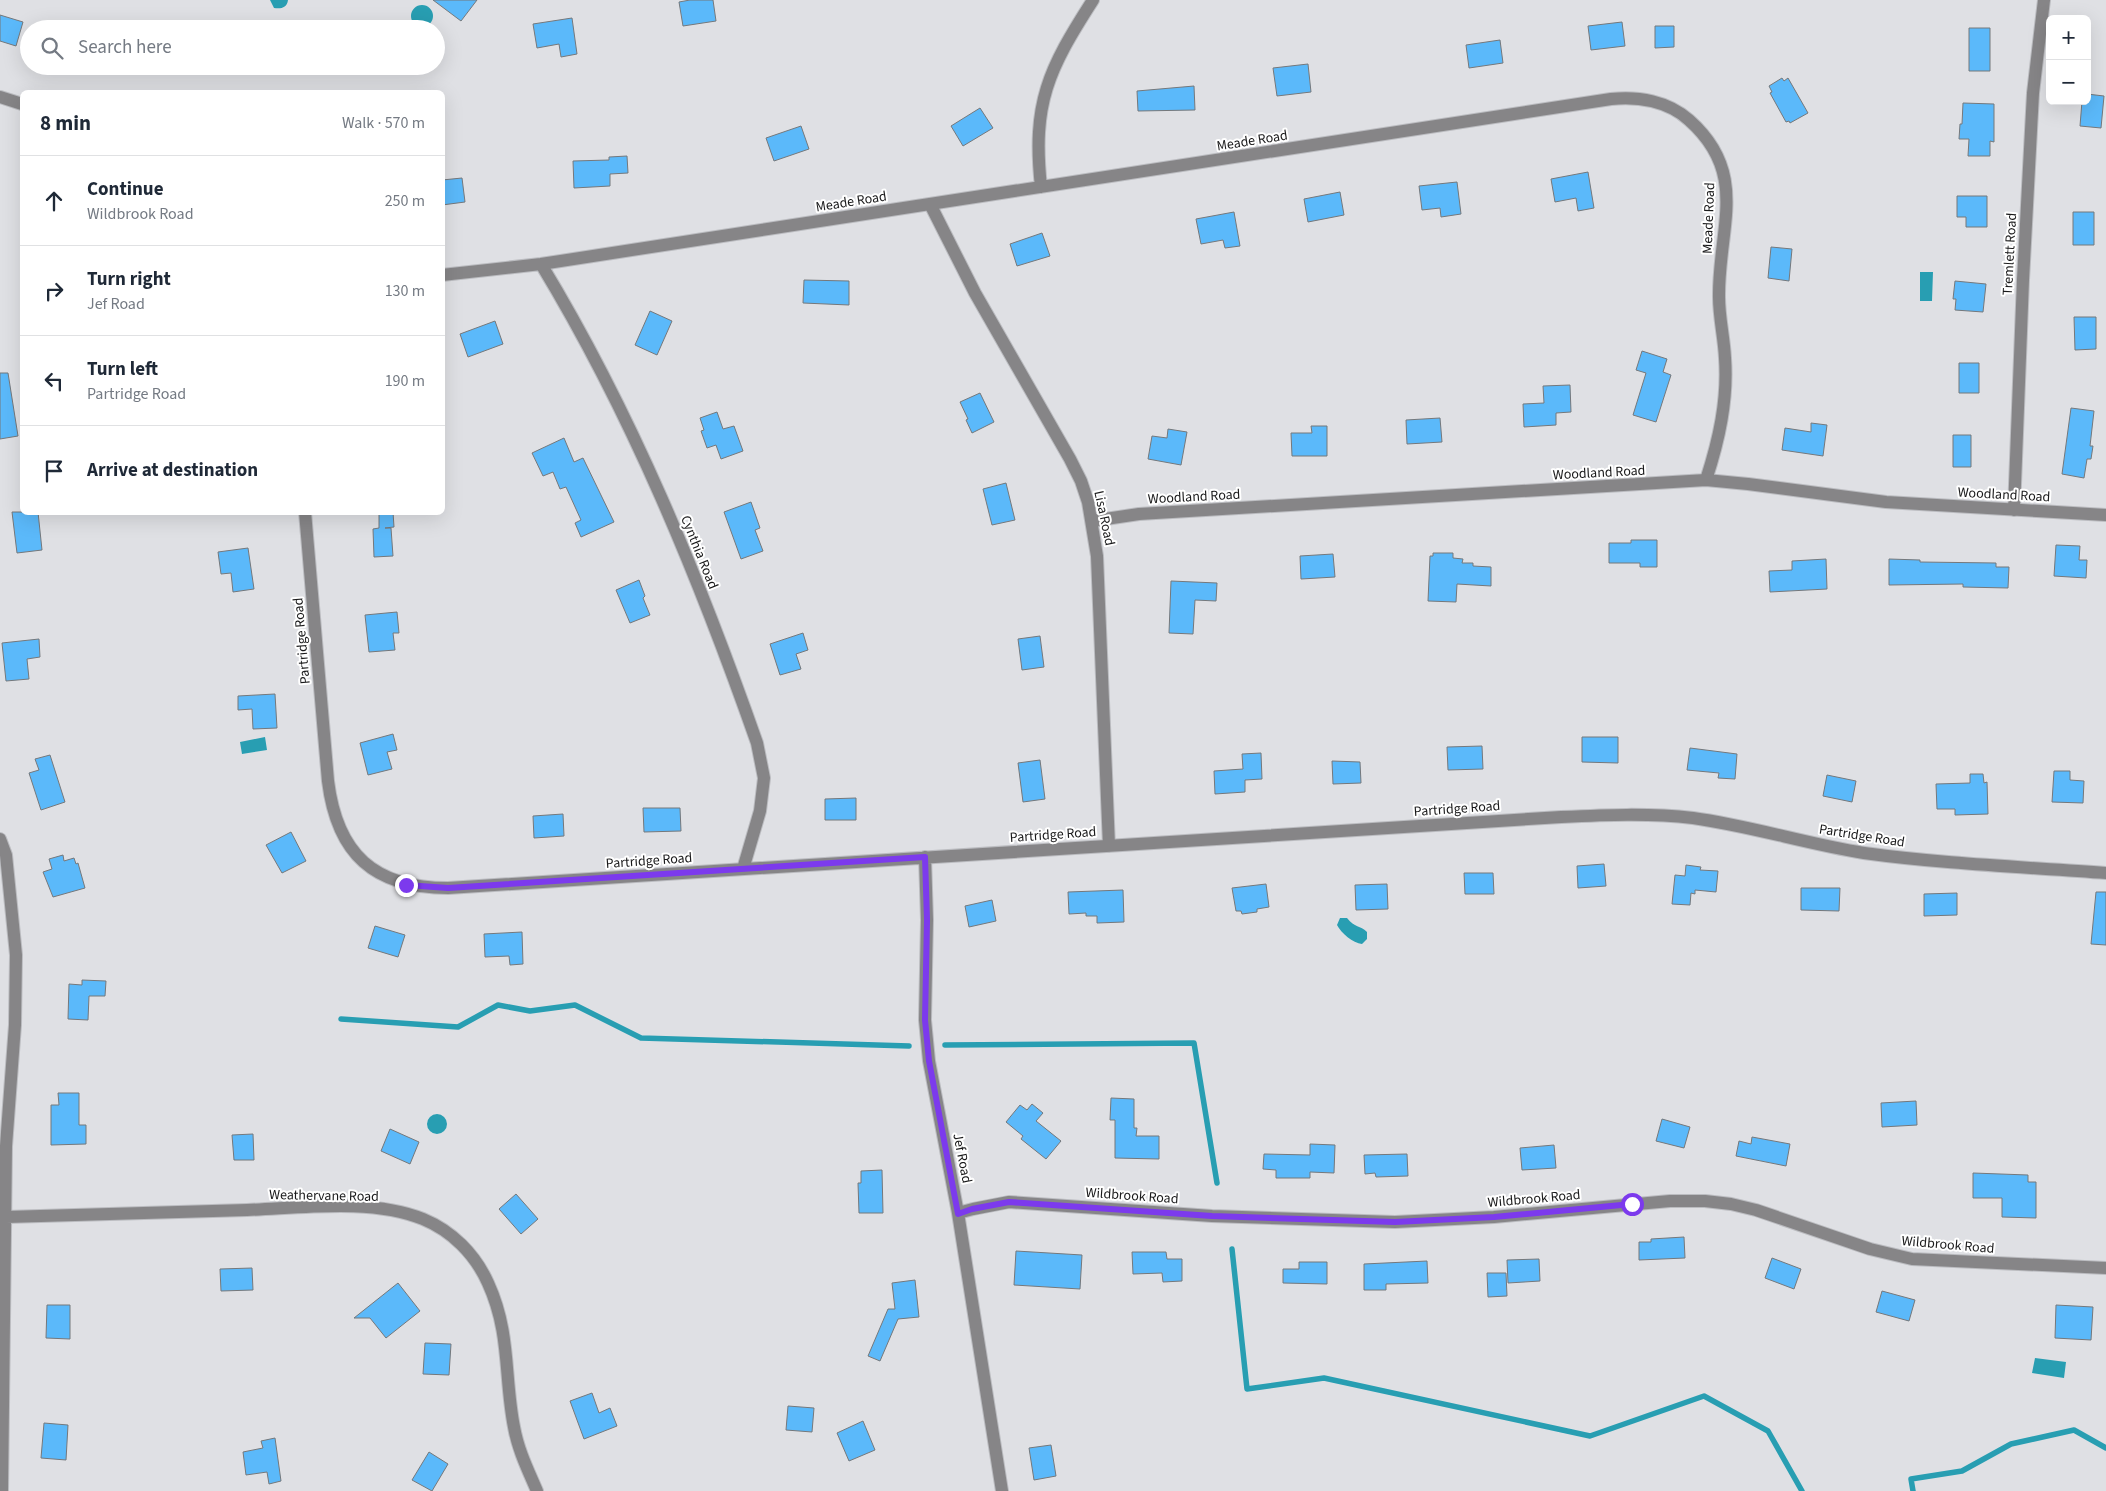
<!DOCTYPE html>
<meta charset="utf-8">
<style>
:root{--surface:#fff;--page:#f2f2f3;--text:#1f2937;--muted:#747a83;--line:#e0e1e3}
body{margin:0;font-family:"Source Sans 3",sans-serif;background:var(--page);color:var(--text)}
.controls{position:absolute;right:15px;top:15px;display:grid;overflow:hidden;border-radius:8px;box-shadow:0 5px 20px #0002}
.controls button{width:45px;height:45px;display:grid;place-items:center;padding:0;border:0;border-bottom:1px solid var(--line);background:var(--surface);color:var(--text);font:25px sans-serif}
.stop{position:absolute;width:15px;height:15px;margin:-11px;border:4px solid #7c3aed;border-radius:50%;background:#fff}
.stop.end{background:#7c3aed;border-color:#fff;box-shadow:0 1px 5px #0008}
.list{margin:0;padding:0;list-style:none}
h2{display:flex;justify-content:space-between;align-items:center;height:65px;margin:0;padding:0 20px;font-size:21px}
h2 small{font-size:16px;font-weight:400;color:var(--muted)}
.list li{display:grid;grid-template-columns:32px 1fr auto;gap:15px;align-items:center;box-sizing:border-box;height:90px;padding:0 20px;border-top:1px solid var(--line)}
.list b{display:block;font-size:19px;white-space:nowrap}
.list p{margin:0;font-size:16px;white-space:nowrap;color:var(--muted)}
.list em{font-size:16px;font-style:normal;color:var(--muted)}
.icon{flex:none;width:28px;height:28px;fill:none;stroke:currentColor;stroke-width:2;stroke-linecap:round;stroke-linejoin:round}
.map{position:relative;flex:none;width:2106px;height:1491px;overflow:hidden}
.search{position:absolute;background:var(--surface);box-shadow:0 5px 20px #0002;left:20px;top:20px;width:425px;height:55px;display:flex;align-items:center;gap:12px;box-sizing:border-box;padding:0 18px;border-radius:28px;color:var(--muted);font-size:19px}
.panel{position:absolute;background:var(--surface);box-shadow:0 5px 20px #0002;left:20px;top:90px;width:425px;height:425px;border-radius:8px}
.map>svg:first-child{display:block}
</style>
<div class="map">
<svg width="2106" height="1491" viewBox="0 0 2106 1491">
<rect width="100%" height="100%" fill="#dfe0e4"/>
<path fill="#289eb2" d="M270 0H288C287 8 281 9 274 8Z
M411 16a11 11 0 1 1 22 0a11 11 0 1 1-22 0Z
M1920 272H1933L1932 301H1920Z
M265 737 267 750 242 754 240 742Z
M1340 918H1347C1355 928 1360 925 1367 932V939L1362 944C1353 943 1341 933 1337 925Z
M427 1124a10 10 0 1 1 20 0a10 10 0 1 1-20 0Z
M2035 1358 2066 1362 2064 1378 2032 1373Z"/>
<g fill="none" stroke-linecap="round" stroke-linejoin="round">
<path stroke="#289eb2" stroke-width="5.5" d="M341 1019 458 1027 498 1005 530 1011 575 1005 641 1038 909 1046
M945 1045 1194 1043 1217 1183
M1232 1249 1247 1389 1324 1378 1590 1436 1704 1396 1768 1431 1802 1491
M1913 1491 1911 1479 1962 1471 2011 1444 2074 1430 2106 1448"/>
</g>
<path fill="#5bb9fa" stroke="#75787b" d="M433 0H477L461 21Z
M690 0H713L716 21 683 26 679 2Z
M0 15 23 22 16 46 0 41Z
M572 18 577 54 561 57 559 44 537 48 533 24Z
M1622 22 1625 46 1591 50 1588 26Z
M1655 26H1674V47L1655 48Z
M1969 28H1990V71H1969Z
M1500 40 1503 63 1469 68 1466 45Z
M1308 64 1311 92 1277 96 1273 68Z
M1782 78 1784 81 1788 78 1808 113 1790 123 1789 121 1786 122 1770 93 1772 92 1769 86Z
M1194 86 1195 110 1138 111 1137 91Z
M2087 94 2104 96 2101 128 2080 126 2082 101H2087Z
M1963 103 1994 104V142L1990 141V156H1968L1969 139H1959L1960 124H1962Z
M980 108 993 128 963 146 951 126Z
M801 126 809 149 774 161 766 138Z
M627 156 628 173 610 174V186L574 188 573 161 609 160V157Z
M1588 172 1594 208 1578 211 1576 198 1555 202 1551 179Z
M462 178 465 202 442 205V180Z
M1457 182 1461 214 1441 217 1440 208 1422 210 1419 186Z
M1340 192 1344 215 1308 222 1304 199Z
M1957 196H1987V227H1966V217H1957Z
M1234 212 1240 246 1225 248 1223 240 1201 244 1196 219Z
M2073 212H2094V245H2073Z
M1042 233 1050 256 1017 266 1010 244Z
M1771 247 1792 249 1789 281 1768 278Z
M804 280 849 281V305L803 303Z
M1955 281 1986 284 1983 312 1955 310 1956 299H1953Z
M650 311 672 321 657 355 635 345Z
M2074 317H2096V349L2075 350Z
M495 321 503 344 468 357 460 334Z
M1642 351 1667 359 1663 372 1671 375 1656 422 1633 415 1646 373 1636 370Z
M1959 363H1979V393H1959Z
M0 373H8L18 436 0 439Z
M1570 385 1571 412 1556 413V425L1524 427 1523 404 1544 403 1543 386Z
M980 393 994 422 972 433 966 420 968 419 960 402Z
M2071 408 2094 411 2090 446H2093L2091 459H2087L2084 478 2062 474Z
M717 412 723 429 734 426 743 451 721 459 716 445 707 448 701 431 704 430 700 418Z
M1440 418 1442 442 1407 444 1406 420Z
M1811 423 1827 425 1823 456 1782 450 1785 428 1811 432Z
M1311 426H1327V456H1292L1291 433H1312Z
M1168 429 1187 432 1181 465 1148 459 1152 436 1167 438Z
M1953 435H1971V467H1953Z
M564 438 574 462 583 458 614 522 581 537 575 523 581 520 566 487 560 489 553 472 543 476 532 453Z
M1006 483 1015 520 992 525 983 489Z
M751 502 760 528 755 530 763 551 741 559 724 512Z
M12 512H38L42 550 17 553Z
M379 512H393L394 527 385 528H391L393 556 374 557 373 529 379 528Z
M1631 540H1657V567H1640V563H1609V543H1631Z
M2056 545 2080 546 2079 560H2087L2086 578 2054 576Z
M248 548 254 589 233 592 231 573 221 574 218 552Z
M1433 553H1453V558L1463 559 1462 563H1473V566L1491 567V586L1457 584 1456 602 1428 601 1430 556H1433Z
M1333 554 1335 577 1301 579 1300 556Z
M1826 559 1827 589 1770 592 1769 571 1792 570V561Z
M1889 559 1920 560V562L1996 563V567H2009L2008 588 1963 587V584L1889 585Z
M639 580 645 596 643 598 650 615 630 623 616 590Z
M1171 581 1217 583 1216 601 1195 600 1193 634 1169 633Z
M397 612 399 633H393L395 650 369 652 365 615Z
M803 633 808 650 796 654 801 669 780 675 770 644Z
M1040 636 1044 667 1022 670 1018 639Z
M39 639 40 657 27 659 29 679 6 681 2 643Z
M275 694 277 728 253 729 252 709 238 710V696Z
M393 734 397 750 387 752 392 769 368 775 360 743Z
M1582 737H1618V763L1582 762Z
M1482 746 1483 769 1448 770 1447 747Z
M1690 748 1737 754 1735 779 1718 778 1719 773 1687 770Z
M1261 753 1262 779 1245 780V792L1215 794 1214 771 1243 769 1242 754Z
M50 755 65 802 41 810 29 773 39 770 35 759Z
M1040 760 1045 799 1023 802 1018 763Z
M1332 761 1360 762 1361 783 1333 784Z
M2054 771H2070V780L2084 781 2083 803 2052 802Z
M1970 774H1983L1984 783 1987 782 1988 814 1955 815V809H1937L1936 784 1970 783Z
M1827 775 1856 781 1852 802 1823 796Z
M856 798V820H825V799Z
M643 808H680L681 831 644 832Z
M563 814 564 836 534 838 533 816Z
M291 832 306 861 282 873 266 845Z
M63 855 64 861 74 858 76 864 78 863 85 888 53 897 43 872 52 869 49 859Z
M1604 864 1606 886 1578 888 1577 866Z
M1686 865 1701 867 1700 870 1718 871 1716 892 1695 890V894L1691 893 1690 905 1672 904 1675 875 1685 876Z
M1464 873H1493L1494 894H1465Z
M1266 884 1269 907 1257 909V912L1242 914 1241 911H1236L1232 888Z
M1387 884 1388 909 1356 910 1355 885Z
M1801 888H1840L1839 911 1801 910Z
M1123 890 1124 922 1097 923V916H1086V913L1069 914 1068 892Z
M2096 892H2106V945L2091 944Z
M1957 893V915L1924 916V894Z
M992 900 996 921 969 927 965 906Z
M375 926 405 935 398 957 368 948Z
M522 932 523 964 510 965 509 956 485 957 484 934Z
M82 980 106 981 105 996H89L88 1020 68 1019 69 984 82 985Z
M58 1093H79V1125H86V1144L51 1145V1105H59Z
M1111 1098 1134 1099V1128H1137L1136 1136H1159V1159L1115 1158V1120H1110Z
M1916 1101 1917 1125 1882 1127 1881 1103Z
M1032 1104 1043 1113 1036 1121 1061 1141 1046 1159 1021 1139 1023 1136 1006 1122 1020 1105 1027 1110Z
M1662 1119 1690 1127 1684 1148 1656 1141Z
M390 1129 419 1142 410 1164 381 1151Z
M253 1134 254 1160H234L232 1135Z
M1752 1137 1790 1144 1786 1166 1736 1156 1739 1141 1751 1144Z
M1310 1144 1335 1145 1334 1173 1310 1172V1178H1276V1170L1263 1169 1264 1154 1310 1155Z
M1554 1145 1556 1168 1522 1170 1520 1148Z
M1407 1154 1408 1176 1376 1177 1375 1173 1365 1174 1364 1155Z
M882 1170 883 1213H859L858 1183H861V1171Z
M1973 1173 2028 1175V1182H2036V1218L2002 1217V1198H1973Z
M516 1194 538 1219 521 1234 499 1209Z
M1684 1237 1685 1258 1639 1260V1242H1651V1239Z
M1016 1251 1082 1255 1080 1289 1014 1285Z
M1132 1252H1166L1167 1259H1182V1281L1163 1282 1162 1273 1133 1274Z
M1772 1258 1801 1269 1794 1289 1765 1278Z
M1539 1259 1540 1281 1508 1283 1507 1260Z
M1427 1261 1428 1283 1386 1284V1290H1364V1264Z
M1299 1262H1327V1284L1283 1283V1269H1299Z
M252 1268 253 1290 221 1291 220 1269Z
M1487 1273H1506L1507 1296 1488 1297Z
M915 1280 919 1317 898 1319 880 1361 868 1356 888 1309H895L892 1283Z
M398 1283 420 1311 386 1338 370 1318H354Z
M1882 1291 1915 1300 1909 1321 1876 1312Z
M47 1305H70V1339L46 1338Z
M2056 1305 2093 1307 2091 1340 2055 1338Z
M425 1343 451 1344 449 1375 423 1374Z
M592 1393 599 1413 610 1408 617 1426 584 1439 570 1401Z
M788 1406 814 1408 812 1432 786 1430Z
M863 1421 875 1450 849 1461 837 1433Z
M44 1423 68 1425 66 1460 41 1458Z
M275 1438 281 1481 269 1484 267 1472 246 1475 243 1452 263 1448 261 1441Z
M1051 1445 1056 1476 1034 1480 1029 1448Z
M429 1452 448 1464 432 1491 412 1480Z"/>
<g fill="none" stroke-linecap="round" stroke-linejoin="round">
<defs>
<path id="street" d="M0 97 22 104
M1041 187C1032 103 1048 70 1093 0
M930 204 975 293 1070 459 1081 481 1088 502 1097 556 1109 846
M541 264C632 414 699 578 757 743L764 778 760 811 743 869
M442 275 541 264 1611 99C1638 96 1668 101 1689 120 1750 174 1718 228 1719 297 1719 318 1724 337 1725 358 1728 400 1719 440 1706 480
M2014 510 2023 280 2033 93 2044 0
M305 512 328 781C337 854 374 888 448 888L1561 817C1605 815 1649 813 1693 818 1751 826 1807 844 1864 853 1944 864 2026 867 2106 873
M1092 521 1139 514 1706 480 1748 484 1886 502 2106 515
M0 839 6 855 16 955 15 1025 6 1146 2 1491
M925 857 927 920 925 1020 929 1061 958 1213 1002 1491
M958 1213 973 1209 1009 1202 1212 1216 1395 1222 1494 1217 1670 1201H1705L1731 1204 1756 1210 1870 1249 1912 1259 2106 1268
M6 1217C86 1215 166 1212 247 1210 301 1208 372 1198 423 1219 452 1231 475 1254 488 1283 511 1333 504 1377 514 1427 518 1450 528 1470 537 1491"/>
</defs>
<use href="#street" stroke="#bbbcc0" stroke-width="14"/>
<use href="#street" stroke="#868587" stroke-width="12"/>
</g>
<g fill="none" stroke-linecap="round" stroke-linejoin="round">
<path stroke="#7c3aed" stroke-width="6" d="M406 885 448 888 925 857 927 920 925 1020 929 1061 958 1214 972 1209 1009 1202 1212 1216 1395 1222 1494 1217 1632 1204"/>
</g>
<g text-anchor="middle" stroke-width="4" stroke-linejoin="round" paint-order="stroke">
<g font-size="14" fill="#19191a" stroke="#fff">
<text transform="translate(1252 140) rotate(-9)" y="5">Meade Road</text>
<text transform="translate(851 201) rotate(-9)" y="5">Meade Road</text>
<text transform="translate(1708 218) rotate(-88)" y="5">Meade Road</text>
<text transform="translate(2009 254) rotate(-87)" y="5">Tremlett Road</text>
<text transform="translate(1599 472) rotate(-3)" y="5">Woodland Road</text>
<text transform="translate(2004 494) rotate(3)" y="5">Woodland Road</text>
<text transform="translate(1194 496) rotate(-3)" y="5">Woodland Road</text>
<text transform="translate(1105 518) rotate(78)" y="5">Lisa Road</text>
<text transform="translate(700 552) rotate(68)" y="5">Cynthia Road</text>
<text transform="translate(301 641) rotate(-95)" y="5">Partridge Road</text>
<text transform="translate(1457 808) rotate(-4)" y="5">Partridge Road</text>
<text transform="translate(1053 834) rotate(-4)" y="5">Partridge Road</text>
<text transform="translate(1862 835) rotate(9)" y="5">Partridge Road</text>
<text transform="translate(649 860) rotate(-4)" y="5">Partridge Road</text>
<text transform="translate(963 1158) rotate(79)" y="5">Jef Road</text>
<text transform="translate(324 1195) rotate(1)" y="5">Weathervane Road</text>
<text transform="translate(1132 1195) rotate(4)" y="5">Wildbrook Road</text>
<text transform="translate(1534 1198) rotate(-5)" y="5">Wildbrook Road</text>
<text transform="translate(1948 1244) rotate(5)" y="5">Wildbrook Road</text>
</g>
</g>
</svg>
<div class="controls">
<button>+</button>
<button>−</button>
</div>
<div class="stop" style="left:1632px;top:1204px"></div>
<div class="stop end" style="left:406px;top:885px"></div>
<div class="search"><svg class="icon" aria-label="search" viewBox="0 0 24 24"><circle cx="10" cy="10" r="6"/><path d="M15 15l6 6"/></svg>Search here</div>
<section class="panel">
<h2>8 min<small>Walk · 570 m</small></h2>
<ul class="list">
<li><svg class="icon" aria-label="ahead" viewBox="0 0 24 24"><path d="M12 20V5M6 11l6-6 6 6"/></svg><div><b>Continue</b><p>Wildbrook Road</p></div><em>250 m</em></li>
<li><svg class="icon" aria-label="right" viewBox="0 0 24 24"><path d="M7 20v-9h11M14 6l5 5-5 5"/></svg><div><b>Turn right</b><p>Jef Road</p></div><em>130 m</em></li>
<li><svg class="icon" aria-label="left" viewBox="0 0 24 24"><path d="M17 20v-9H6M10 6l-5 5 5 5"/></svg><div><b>Turn left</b><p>Partridge Road</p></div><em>190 m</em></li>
<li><svg class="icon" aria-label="arrive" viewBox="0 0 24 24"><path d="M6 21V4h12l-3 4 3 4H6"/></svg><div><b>Arrive at destination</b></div></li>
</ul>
</section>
</div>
